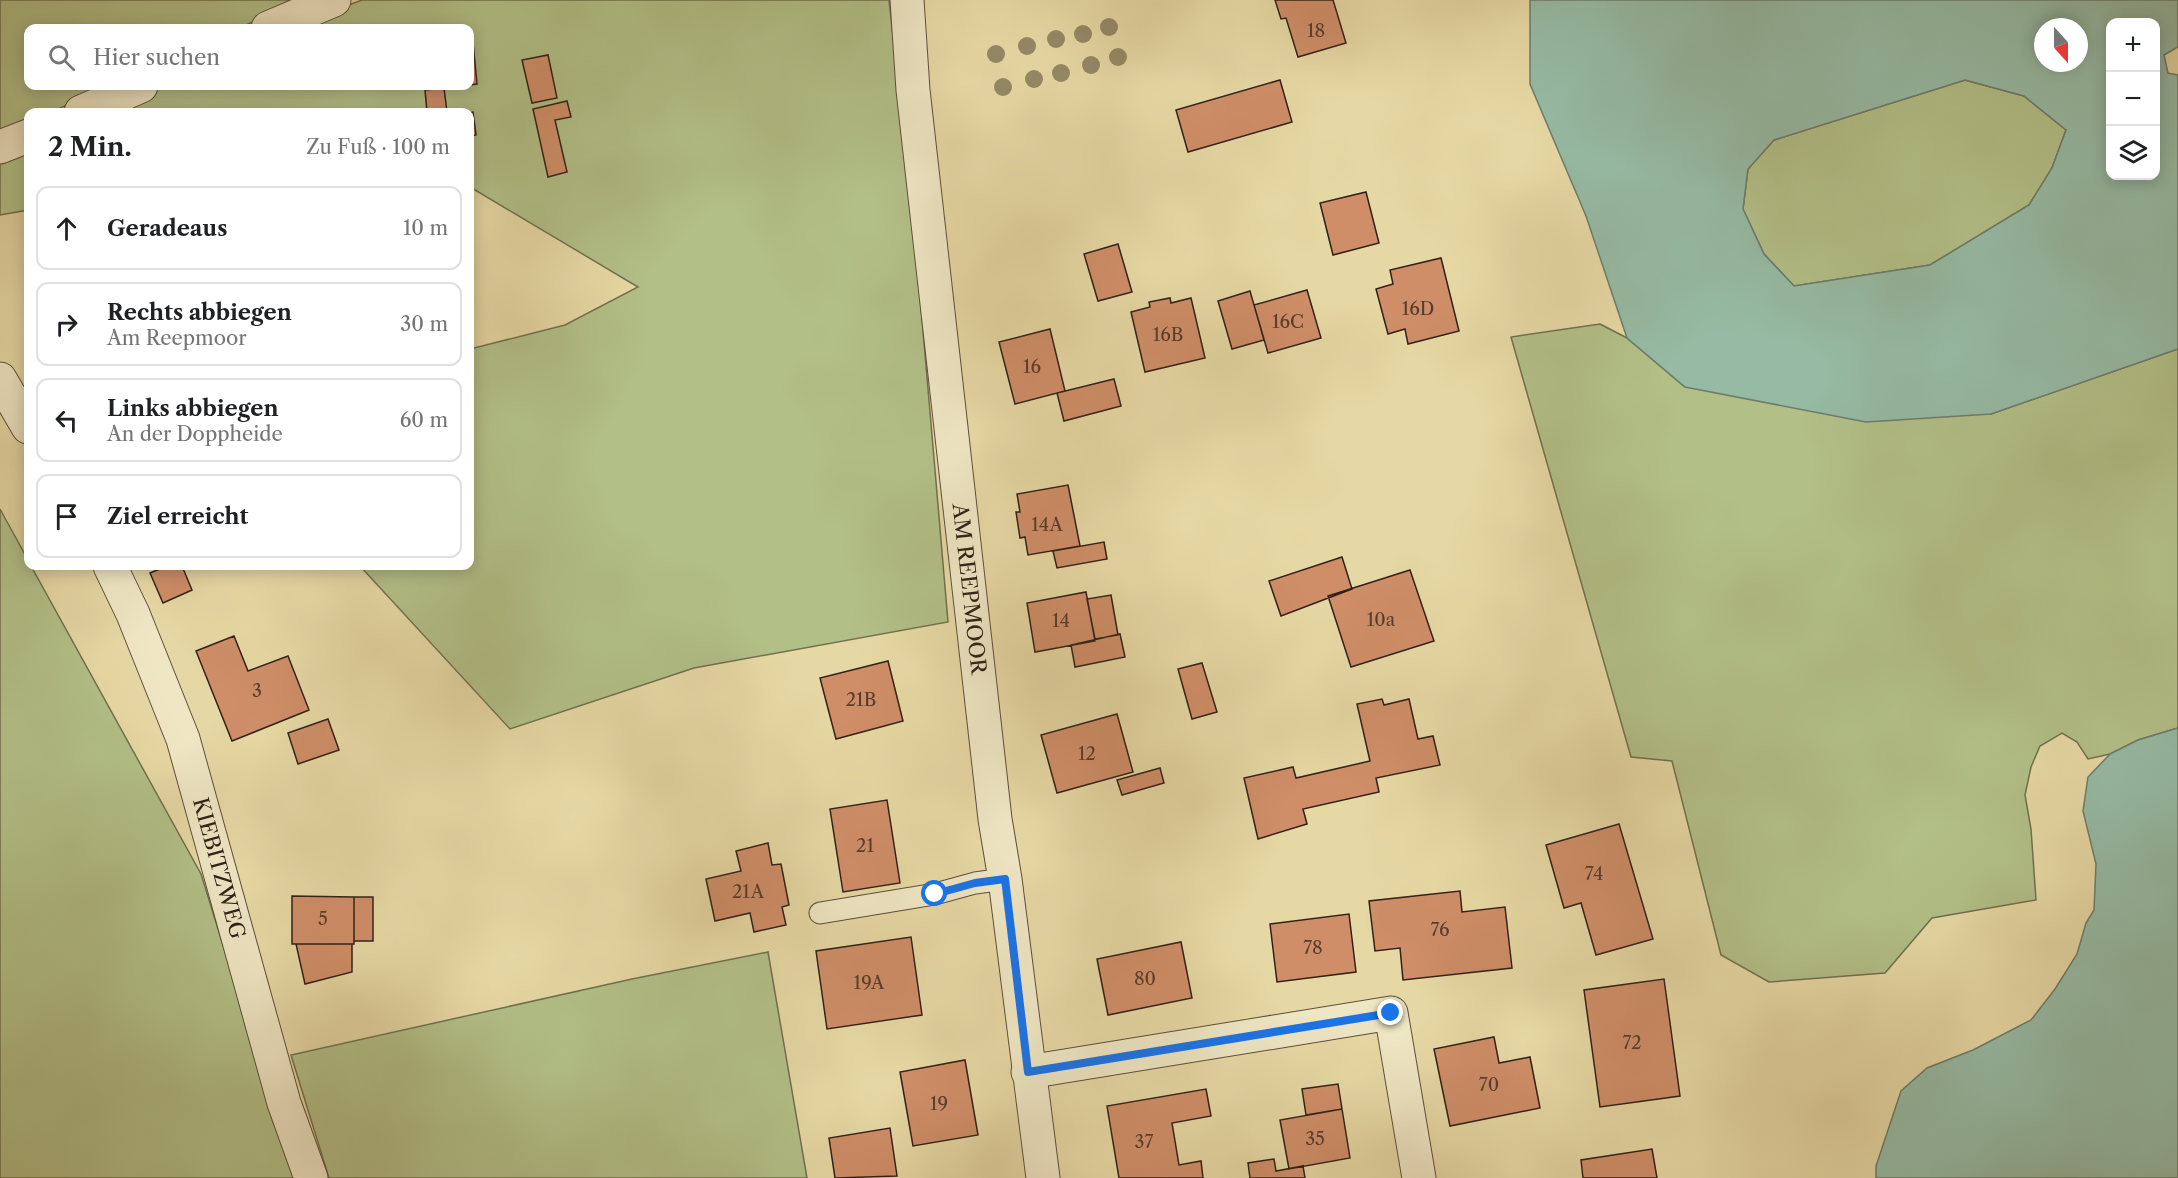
<!DOCTYPE html>
<html lang="de">
<meta charset="utf-8">
<style>
:root{--surface:#fff;--page:#f2f2f2;--text:#202124;--muted:#757577;--line:#e0e0e0}
body{margin:0;font-family:"Libre Caslon Text",serif;background:var(--page);color:var(--text)}
.controls{position:absolute;right:18px;top:18px;display:grid;overflow:hidden;border-radius:12px;box-shadow:0 3px 15px #0003}
.controls button{width:54px;height:54px;display:grid;place-items:center;padding:0;border:0;border-bottom:2px solid var(--line);background:var(--surface);color:var(--text);font:30px sans-serif}
.compass{position:absolute;left:2034px;top:18px;width:54px;height:54px;border-radius:50%;background:var(--surface);box-shadow:0 3px 15px #0003;rotate:159deg}
.stop{position:absolute;width:18px;height:18px;margin:-14px;border:4px solid #1a73e8;border-radius:50%;background:#fff}
.stop.end{background:#1a73e8;border-color:#fff;box-shadow:0 2px 6px #0008}
.list{margin:0;padding:0;list-style:none}
h2{display:flex;justify-content:space-between;align-items:center;height:78px;margin:0;padding:0 24px;font-size:26px}
h2 small{font-size:20px;font-weight:400;color:var(--muted)}
.list li{display:grid;grid-template-columns:39px 1fr auto;gap:18px;align-items:center;box-sizing:border-box;height:84px;margin:0 12px 12px;padding:0 12px;border:2px solid var(--line);border-radius:12px}
.list b{display:block;font-size:22px;white-space:nowrap}
.list p{margin:0;font-size:20px;white-space:nowrap;color:var(--muted)}
.list em{font-size:20px;font-style:normal;color:var(--muted)}
.icon{flex:none;width:33px;height:33px;fill:none;stroke:currentColor;stroke-width:2;stroke-linecap:round;stroke-linejoin:round}
.map{position:relative;flex:none;width:2178px;height:1178px;overflow:hidden}
.search{position:absolute;background:var(--surface);box-shadow:0 3px 15px #0003;left:24px;top:24px;width:450px;height:66px;display:flex;align-items:center;gap:15px;box-sizing:border-box;padding:0 21px;border-radius:12px;color:var(--muted);font-size:22px}
.panel{position:absolute;background:var(--surface);box-shadow:0 3px 15px #0003;left:24px;top:108px;width:450px;height:462px;border-radius:12px}
.map>svg:first-child{display:block}
</style>
<div class="map">
<svg width="2178" height="1178" viewBox="0 0 2178 1178">
<rect width="100%" height="100%" fill="#e6d8a4"/>
<filter id="stains"><feTurbulence type="fractalNoise" baseFrequency=".00333" numOctaves="4"/><feColorMatrix values="0 0 0 0 .2 0 0 0 0 .09 0 0 0 0 .02 0 0 0 .5 -.17"/></filter>
<radialGradient id="worn" r=".72"><stop offset=".6" stop-color="#630" stop-opacity="0"/><stop offset="1" stop-color="#630" stop-opacity=".3"/></radialGradient>
<path fill="#b2bf87" stroke="#717050" stroke-width="1.5" d="M0 0H304L239 28H28V86H111L51 112H28V122L0 133Z
M362 0H889L915 237 948 622 694 668 510 729 360 566H470V349L565 325 638 287 470 187V112H102L159 86H470V28H287Z
M1965 80 2024 96 2066 130 2052 168 2029 205 1930 265 1794 286 1764 254 1743 209 1748 169 1774 140Z
M28 147V210L0 215V161Z
M1600 324 1627 338 1685 387 1991 414 2178 349V728L2138 740 2110 754 2088 759 2077 742 2062 733 2040 746 2031 767 2025 795 2031 829 2036 900 1932 918 1885 973 1769 982 1721 955 1672 761 1631 757 1511 337Z
M0 509 28 560V566H31L201 874 295 1178H0Z
M768 952 807 1178H329L291 1055 632 979Z"/>
<path fill="#96baa4" stroke="#6d7d6c" stroke-width="1.5" fill-rule="evenodd" d="M1530 0H2178V47L2164 55 2168 73 2178 75V349L1991 414 1866 422 1685 387 1627 338 1586 216 1530 84ZM2110 22H2156V176H2110ZM2043 27H2079V63H2043ZM1965 80 2024 96 2066 130 2052 168 2029 205 1930 265 1794 286 1764 254 1743 209 1748 169 1774 140Z
M2178 728V1178H1876V1166L1901 1091 1927 1068 1973 1050 2031 1020 2055 989 2077 954 2086 923 2094 910 2096 864 2083 811 2088 777 2110 754 2138 740Z"/>
<path fill="#cf8e68" stroke="#302118" stroke-width="1.5" d="M1275 0H1333L1346 43 1298 57 1286 18 1281 19Z
M470 43H473L477 84 470 85Z
M548 55 557 98 532 103 522 60Z
M1280 80 1292 122 1188 152 1176 110Z
M424 86H464L425 90Z
M444 88 447 112H427L425 90Z
M567 101 571 117 555 120 567 172 548 177 533 109Z
M473 112 476 135 470 136V113Z
M1366 192 1379 243 1333 255 1320 203Z
M1118 244 1132 292 1098 301 1084 254Z
M1441 258 1459 331 1408 344 1405 329 1388 334 1376 289 1393 284 1390 270Z
M1307 290 1321 338 1268 353 1254 305Z
M1250 291 1264 340 1232 349 1218 301Z
M1170 298 1171 303 1191 298 1205 358 1145 372 1131 312 1150 307 1149 302Z
M1050 329 1065 391 1015 404 999 342Z
M1114 379 1121 406 1064 421 1057 393Z
M1068 485 1080 546 1028 555 1025 537 1020 538 1016 512H1020L1017 494Z
M1104 542 1107 559 1057 568 1053 551Z
M1342 557 1352 589 1281 616 1269 581Z
M167 566H182L192 590 163 603 150 573Z
M1410 570 1434 641 1351 667 1328 596Z
M1086 592 1095 641 1035 652 1027 603Z
M1111 595 1118 635 1095 639 1087 599Z
M1120 634 1125 657 1075 667 1071 645Z
M234 636 248 671 288 656 309 710 232 741 196 651Z
M888 661 903 721 836 739 820 678Z
M1202 663 1217 712 1192 719 1178 669Z
M1382 699 1384 705 1409 699 1418 739 1433 736 1440 765 1376 778 1379 792 1303 809 1307 824 1258 839 1244 778 1293 767 1296 778 1370 761 1357 704Z
M1117 714 1133 772 1057 793 1041 735Z
M328 719 339 750 298 764 288 733Z
M1160 768 1164 783 1122 795 1117 780Z
M887 800 900 883 843 892 830 809Z
M1619 824 1653 939 1596 955 1581 903 1564 908 1546 845Z
M768 843 772 865 781 864 789 905 782 907 786 925 754 932 750 913 715 921 706 879 741 871 736 851Z
M1460 891 1462 912 1505 907 1512 968 1403 980 1400 948 1375 951 1369 901Z
M292 896 354 897V944H292Z
M354 897H373V941H354Z
M1349 914 1356 972 1277 982 1270 924Z
M911 937 922 1015 827 1029 816 951Z
M1181 942 1192 998 1108 1015 1097 959Z
M296 944H352V972L305 984Z
M1664 979 1680 1096 1600 1107 1584 990Z
M1494 1037 1499 1063 1530 1057 1540 1108 1450 1126 1434 1049Z
M965 1060 978 1135 913 1146 900 1072Z
M1338 1084 1342 1109 1306 1115 1302 1089Z
M1206 1089 1211 1116 1172 1123 1179 1165 1201 1161 1203 1178H1119L1107 1106Z
M1342 1109 1350 1158 1289 1169 1280 1120Z
M890 1128 897 1176 835 1178 829 1138Z
M1652 1149 1657 1178H1583L1581 1160Z
M1274 1159 1276 1171 1303 1166 1305 1178H1250L1248 1163Z"/>
<g fill="none" stroke-linecap="round" stroke-linejoin="round">
<defs>
<path id="service" d="M820 913 935 894 975 883 1005 879"/>
<g id="minor">
<path id="s1" d="M907 0 913 90 995 819 1005 879 1043 1178"/>
<path d="M268 28 334 0"/>
<path d="M81 112 141 86"/>
<path d="M0 147 28 136"/>
<path d="M0 379 28 427"/>
<path id="s2" d="M110 566 133 614 183 739 284 1103 311 1178"/>
<path d="M1028 1072 1391 1013 1419 1178"/>
</g>
</defs>
<use href="#service" stroke="#5e4f3b" stroke-width="23"/>
<use href="#minor" stroke="#5e4f3b" stroke-width="35"/>
<use href="#service" stroke="#efe6c4" stroke-width="21"/>
<use href="#minor" stroke="#efe6c4" stroke-width="33"/>
</g>
<g fill="#948966">
<circle cx="1109" cy="27" r="9"/>
<circle cx="1083" cy="34" r="9"/>
<circle cx="1056" cy="39" r="9"/>
<circle cx="1027" cy="46" r="9"/>
<circle cx="996" cy="54" r="9"/>
<circle cx="1118" cy="57" r="9"/>
<circle cx="1091" cy="65" r="9"/>
<circle cx="1061" cy="73" r="9"/>
<circle cx="1034" cy="79" r="9"/>
<circle cx="1003" cy="87" r="9"/>
</g>
<g fill="none" stroke-linecap="round" stroke-linejoin="round">
<path stroke="#1a73e8" stroke-width="8" d="M935 894 975 883 1005 879 1028 1072 1391 1013"/>
</g>
<g text-anchor="middle" stroke-width="5" stroke-linejoin="round" paint-order="stroke">
<g font-size="18" fill="#583c2c">
<text x="1316" y="37">18</text>
<text x="1418" y="315">16D</text>
<text x="1288" y="328">16C</text>
<text x="1168" y="341">16B</text>
<text x="1032" y="373">16</text>
<text x="1047" y="531">14A</text>
<text x="1381" y="626">10a</text>
<text x="1061" y="627">14</text>
<text x="257" y="697">3</text>
<text x="861" y="706">21B</text>
<text x="1087" y="760">12</text>
<text x="865" y="852">21</text>
<text x="1594" y="880">74</text>
<text x="748" y="898">21A</text>
<text x="323" y="925">5</text>
<text x="1440" y="936">76</text>
<text x="1313" y="954">78</text>
<text x="1145" y="985">80</text>
<text x="869" y="989">19A</text>
<text x="1632" y="1049">72</text>
<text x="1489" y="1091">70</text>
<text x="939" y="1110">19</text>
<text x="1315" y="1145">35</text>
<text x="1144" y="1148">37</text>
</g>
<g font-size="21" fill="#302118" stroke="#efe6c4">
<text dy="7" stroke="none"><textPath href="#s1" startOffset="592">AM REEPMOOR</textPath></text>
<text dy="7" stroke="none"><textPath href="#s2" startOffset="322">KIEBITZWEG</textPath></text>
</g>
</g>
<rect width="100%" height="100%" filter="url(#stains)"/>
<rect width="100%" height="100%" fill="url(#worn)"/>
</svg>
<div class="controls">
<button>+</button>
<button>−</button>
<button><svg class="icon" aria-label="layers" viewBox="0 0 24 24"><path d="M12 4l9 5-9 5-9-5zM3 14l9 5 9-5"/></svg></button>
</div>
<svg class="compass" viewBox="-18 -18 36 36"><path d="M0-13l5 13h-10z" fill="#e53935"/><path d="M0 13l5-13h-10z" fill="#757577"/></svg>
<div class="stop" style="left:935px;top:894px"></div>
<div class="stop end" style="left:1391px;top:1013px"></div>
<div class="search"><svg class="icon" aria-label="search" viewBox="0 0 24 24"><circle cx="10" cy="10" r="6"/><path d="M15 15l6 6"/></svg>Hier suchen</div>
<section class="panel">
<h2>2 Min.<small>Zu Fuß · 100 m</small></h2>
<ul class="list">
<li><svg class="icon" aria-label="ahead" viewBox="0 0 24 24"><path d="M12 20V5M6 11l6-6 6 6"/></svg><div><b>Geradeaus</b></div><em>10 m</em></li>
<li><svg class="icon" aria-label="right" viewBox="0 0 24 24"><path d="M7 20v-9h11M14 6l5 5-5 5"/></svg><div><b>Rechts abbiegen</b><p>Am Reepmoor</p></div><em>30 m</em></li>
<li><svg class="icon" aria-label="left" viewBox="0 0 24 24"><path d="M17 20v-9H6M10 6l-5 5 5 5"/></svg><div><b>Links abbiegen</b><p>An der Doppheide</p></div><em>60 m</em></li>
<li><svg class="icon" aria-label="arrive" viewBox="0 0 24 24"><path d="M6 21V4h12l-3 4 3 4H6"/></svg><div><b>Ziel erreicht</b></div></li>
</ul>
</section>
</div>
